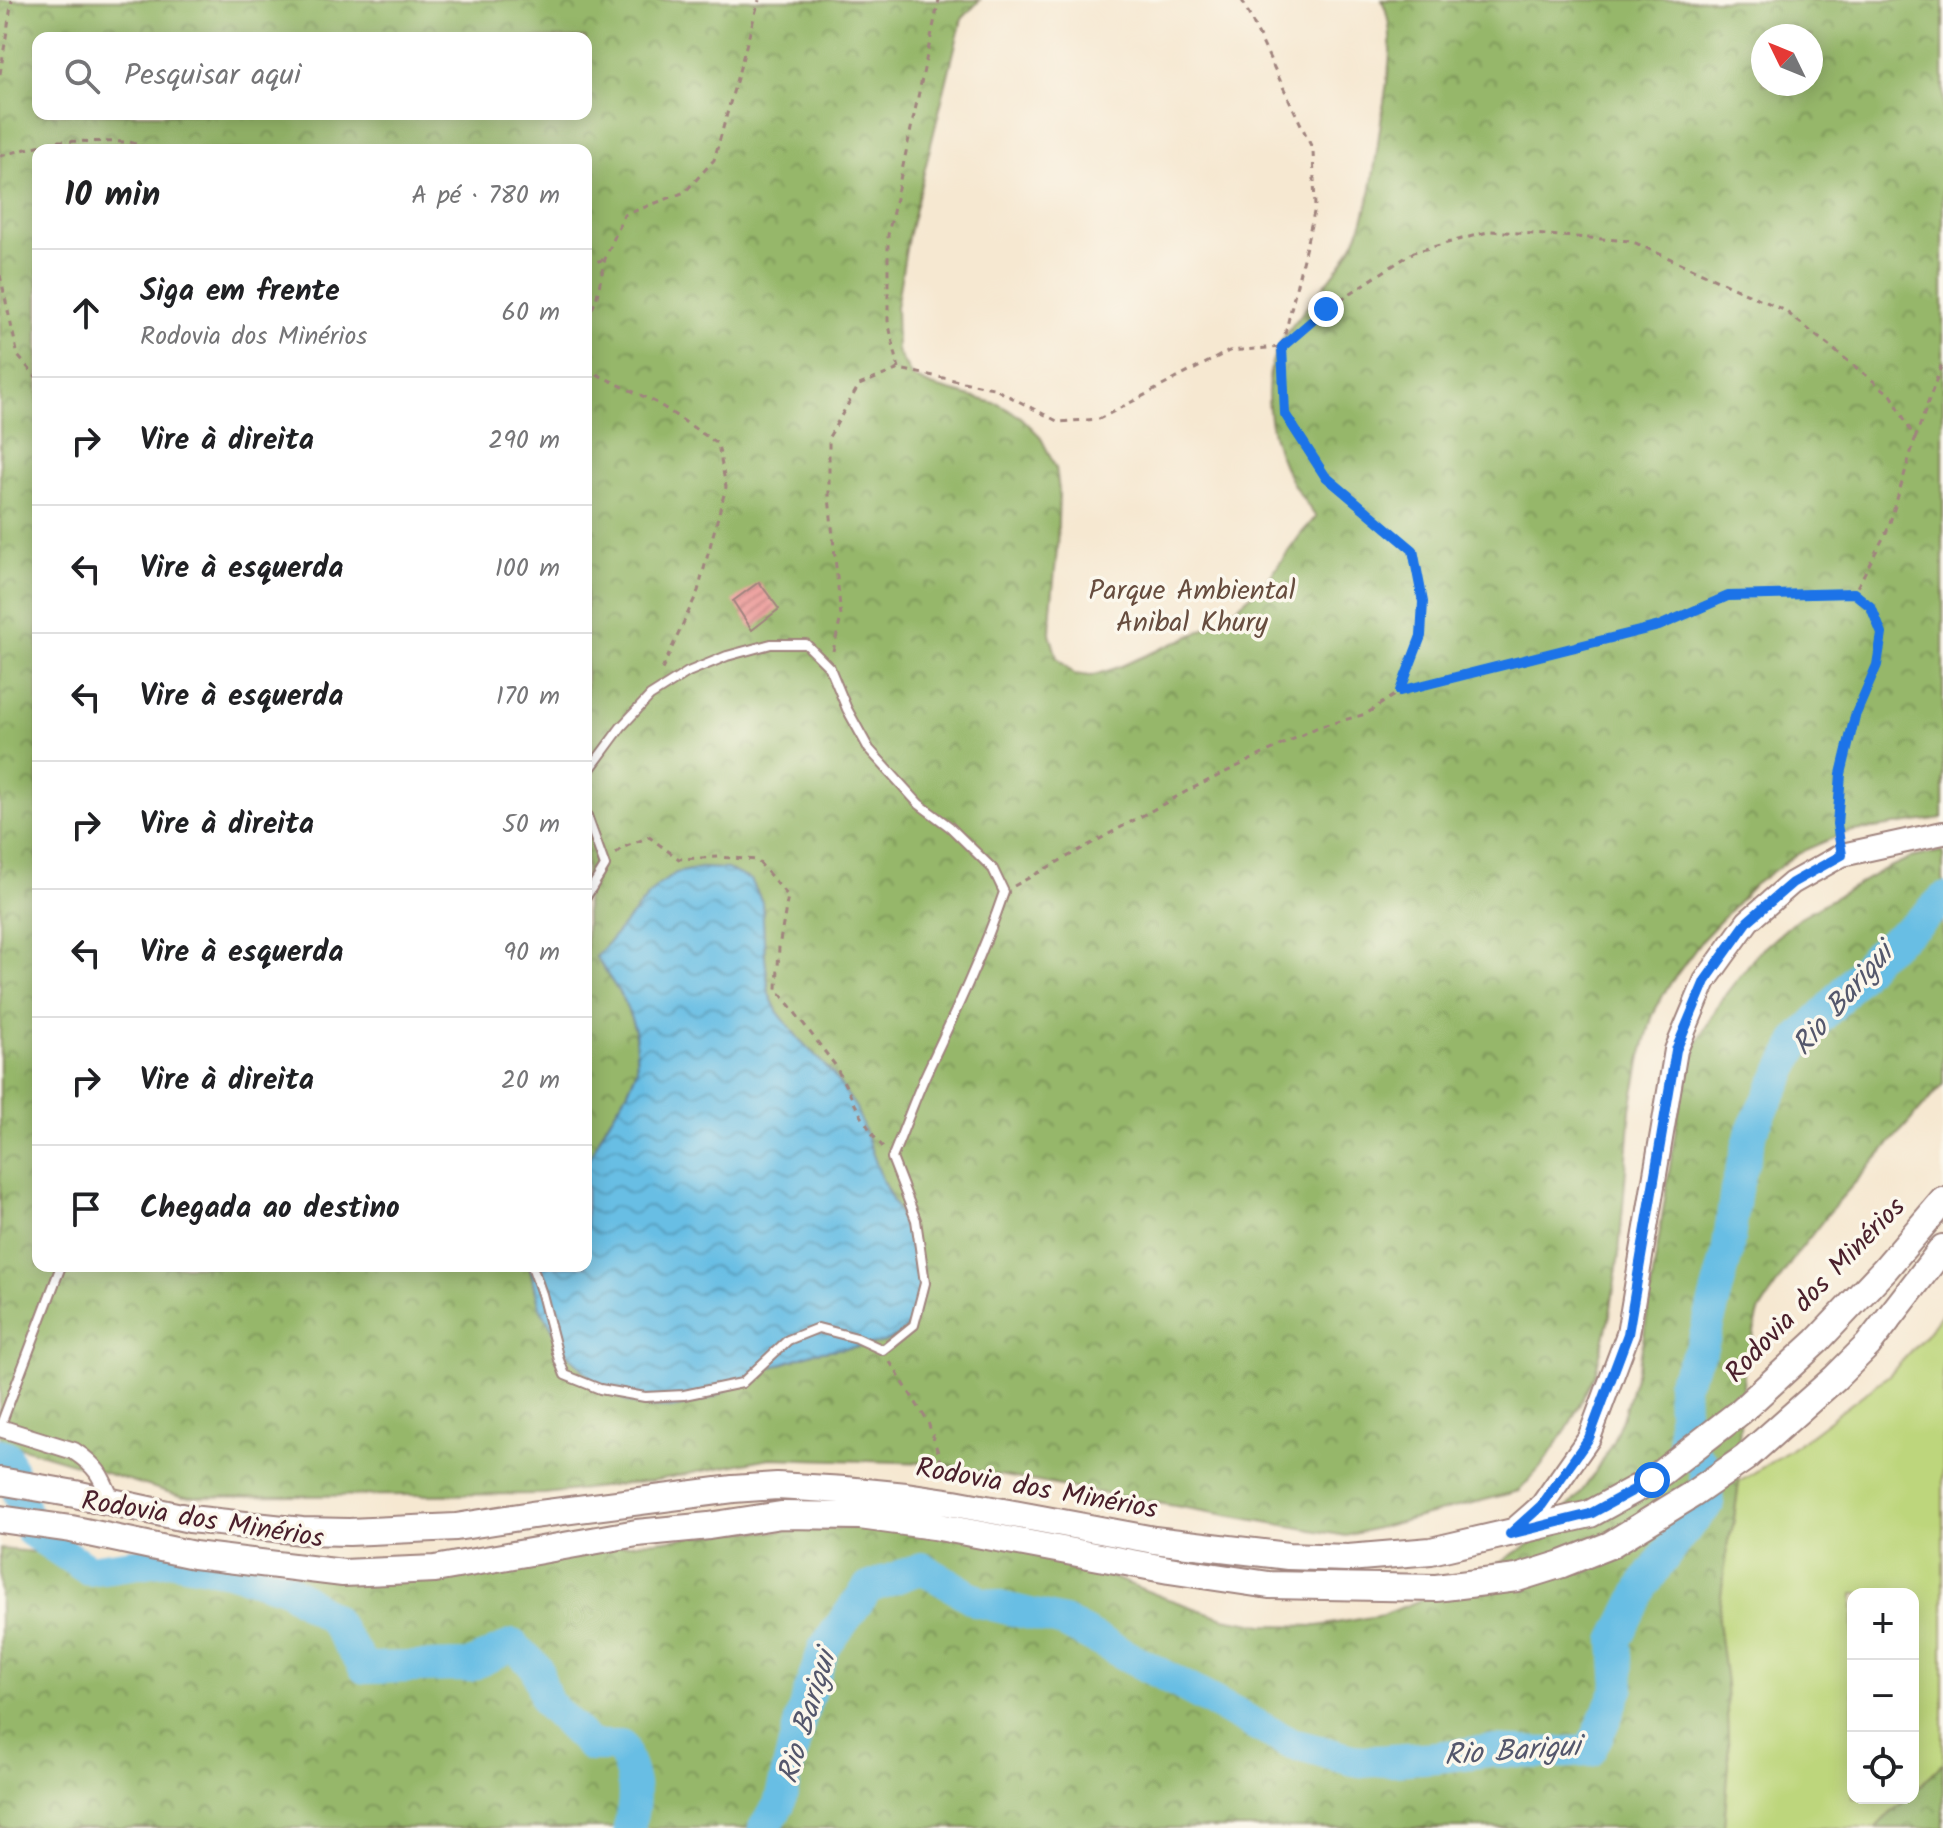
<!DOCTYPE html>
<html lang="pt">
<meta charset="utf-8">
<style>
:root{--surface:#fff;--page:#f6f6f6;--text:#202124;--muted:#757577;--line:#e0e0e0}
body{margin:0;font-family:Kalam,sans-serif;background:var(--page);color:var(--text)}
.controls{position:absolute;right:24px;bottom:24px;display:grid;overflow:hidden;border-radius:16px;box-shadow:0 4px 20px #0003}
.controls button{width:72px;height:72px;display:grid;place-items:center;padding:0;border:0;border-bottom:2px solid var(--line);background:var(--surface);color:var(--text);font:40px sans-serif}
.compass{position:absolute;left:1751px;top:24px;width:72px;height:72px;border-radius:50%;background:var(--surface);box-shadow:0 4px 20px #0003;rotate:313deg}
.stop{position:absolute;width:24px;height:24px;margin:-18px;border:6px solid #1a73e8;border-radius:50%;background:#fff}
.stop.end{background:#1a73e8;border-color:#fff;box-shadow:0 2px 8px #0008}
.list{margin:0;padding:0;list-style:none}
h2{display:flex;justify-content:space-between;align-items:center;height:104px;margin:0;padding:0 32px;font-size:34px}
h2 small{font-size:26px;font-weight:400;color:var(--muted)}
.list li{display:grid;grid-template-columns:52px 1fr auto;gap:24px;align-items:center;box-sizing:border-box;height:128px;padding:0 32px;border-top:2px solid var(--line)}
.list b{display:block;font-size:30px;white-space:nowrap}
.list p{margin:0;font-size:26px;white-space:nowrap;color:var(--muted)}
.list em{font-size:26px;font-style:normal;color:var(--muted)}
.icon{flex:none;width:44px;height:44px;fill:none;stroke:currentColor;stroke-width:2;stroke-linecap:round;stroke-linejoin:round}
.map{position:relative;flex:none;width:1943px;height:1828px;overflow:hidden}
.search{position:absolute;background:var(--surface);box-shadow:0 4px 20px #0003;left:32px;top:32px;width:560px;height:88px;display:flex;align-items:center;gap:20px;box-sizing:border-box;padding:0 28px;border-radius:16px;color:var(--muted);font-size:30px}
.panel{position:absolute;background:var(--surface);box-shadow:0 4px 20px #0003;left:32px;top:144px;width:560px;height:1128px;border-radius:16px}
.map>svg:first-child{display:block}
</style>
<div class="map">
<svg width="1943" height="1828" viewBox="0 0 1943 1828">
<defs>
<pattern id="forest-crowns" width="20" height="18" patternUnits="userSpaceOnUse" patternTransform="scale(2)"><rect width="20" height="18" fill="#96b76b"/><path d="M2 6a3 3 0 1 1 6 0M12 15a3 3 0 1 1 6 0" fill="none" stroke="#7c9458"/></pattern>
<pattern id="water-waves" width="16" height="10" patternUnits="userSpaceOnUse" patternTransform="scale(2)"><rect width="16" height="10" fill="#67bee4"/><path d="M0 5q4-4 8 0t8 0" fill="none" stroke="#579ab9"/></pattern>
<pattern id="building-hatch" width="6" height="6" patternUnits="userSpaceOnUse" patternTransform="scale(2)"><rect width="6" height="6" fill="#ec9b9a"/><path d="M-1 1l2-2M0 6l6-6M5 7l2-2" fill="none" stroke="#c17e7e"/></pattern>
</defs>
<rect width="100%" height="100%" fill="#fbf7ec"/>
<filter id="ink" filterUnits="userSpaceOnUse"><feTurbulence type="fractalNoise" baseFrequency=".0125" numOctaves="2"/><feDisplacementMap in="SourceGraphic" scale="16" xChannelSelector="R" yChannelSelector="G"/><feConvolveMatrix kernelMatrix="1 2 1 2 8 2 1 2 1" color-interpolation-filters="sRGB"/></filter>
<filter id="wash" filterUnits="userSpaceOnUse"><feTurbulence type="fractalNoise" baseFrequency=".006" numOctaves="4" result="noise"/><feDisplacementMap in="SourceGraphic" scale="32" xChannelSelector="R" yChannelSelector="G"/><feGaussianBlur stdDeviation="1.8" result="paint"/><feColorMatrix in="noise" values="0 0 0 0 0 0 0 0 0 0 0 0 0 0 0 0 0 1.4 0 .05"/><feComposite in="paint" operator="in"/></filter>
<g filter="url(#wash)">
<rect width="100%" height="100%" fill="#f6e8d1"/>
<path fill="#bdd67b" stroke="#847a53" stroke-width="2" d="M1943 1312V1763L1913 1793V1594H1853V1798H1908L1874 1828H1714L1725 1792 1729 1764 1725 1734 1699 1623 1733 1526 1739 1482 1790 1450 1889 1375 1926 1335Z"/>
<path fill="url(#forest-crowns)" stroke="#706b4b" stroke-width="2" fill-rule="evenodd" d="M0 0H980L962 19 908 237 896 307 897 351 912 377 931 386 998 404 1021 417 1040 436 1056 468 1059 491 1057 550 1051 610 1050 633 1057 658 1074 674 1091 676 1119 667 1195 634 1227 616 1267 581 1301 534 1316 517C1308 506 1299 494 1292 482 1271 445 1260 394 1275 353 1279 342 1288 331 1295 322 1317 293 1344 267 1358 233 1374 198 1377 141 1384 102 1389 70 1396 30 1382 0H1943V818L1847 832 1798 853 1754 885 1703 939 1667 988 1653 1014 1641 1057 1631 1109 1619 1254 1610 1315 1595 1374 1567 1429 1540 1468 1519 1491 1346 1536 930 1463 770 1458 651 1481 544 1494 184 1497 0 1441ZM1763 36H1811V84H1763ZM38 38H586V114H38ZM38 150H586V1164L606 1126 628 1091 637 1069 635 1030 624 1000 596 957 751 880 762 902 765 957 769 994 777 1011 799 1039 883 1182 912 1239 922 1267 876 1344 815 1352 764 1370 711 1398 676 1408 647 1407 593 1380 564 1349 540 1307 529 1266H38Z
M1943 851V1084L1836 1204 1795 1256 1759 1312 1744 1372 1737 1465 1739 1482 1733 1526 1728 1541 1718 1621 1726 1683 1729 1764 1724 1828H0V1549L320 1576 580 1550 732 1532 791 1531 915 1524 1060 1557 1165 1598 1224 1618 1263 1625 1318 1626 1383 1615 1465 1582 1527 1546 1551 1526 1579 1495 1594 1474 1613 1441 1624 1413 1640 1360 1683 1082 1692 1052 1721 1000 1758 953 1797 919 1881 871 1910 858Z
M1943 1763V1828H1874L1908 1798H1913V1793Z"/>
<path fill="url(#water-waves)" stroke="#586e88" stroke-width="2" d="M701 868 727 869 751 880 762 902 765 957 769 994 777 1011 799 1039 832 1073 856 1108 883 1182 912 1239 922 1267 923 1294 911 1325 890 1340 876 1344 815 1352 764 1370 711 1398 676 1408 647 1407 628 1402 593 1380 564 1349 540 1307 530 1266H586V1164L606 1126 628 1091 637 1069 635 1030 624 1000 596 957 656 887 676 873Z"/>
<g fill="none" stroke-linecap="round" stroke-linejoin="round">
<path stroke="#67bee4" stroke-width="32" d="M0 1454 6 1456 32 1532 89 1570 169 1559 229 1570 285 1587 332 1619 365 1668 469 1666 513 1645 536 1667 547 1703 591 1746H621C634 1779 638 1792 629 1828
M764 1828 779 1805 801 1717 824 1648 868 1588 922 1568 979 1602 1064 1622 1292 1744 1361 1762 1437 1757 1488 1751 1549 1753 1590 1751 1602 1726 1619 1687 1616 1641 1643 1586 1678 1538 1708 1504 1704 1465 1684 1444 1682 1384 1702 1347 1727 1254 1736 1190 1752 1130 1799 1039 1831 1007 1876 955 1924 918 1943 899"/>
</g>
<g id="blocks">
<path fill="url(#building-hatch)" d="M759 582 779 609 752 630 733 601Z"/>
</g>
</g>
<g filter="url(#ink)">
<use href="#blocks" fill-opacity="0" stroke="#a0847e" stroke-width="2"/>
<g fill="none" stroke-linecap="round" stroke-linejoin="round">
<defs>
<path id="service" d="M586 813 605 866 586 897
M532 1266 542 1294 559 1360 565 1375 600 1389 645 1397 684 1395 742 1383 788 1340 818 1328 857 1338 883 1350 914 1325 925 1283 916 1220 892 1158C904 1130 914 1100 927 1072 955 1013 983 954 1004 892L993 869 950 827 919 804 869 749 847 709 830 668 806 644H771L727 656 688 672 650 696 621 727 590 769 586 786
M0 1427 61 1266"/>
<path id="minor" d="M0 1428 74 1451C98 1467 101 1476 112 1502"/>
<path id="secondary" d="M1510 1533 1542 1505 1589 1438 1628 1334 1676 1050 1705 981 1748 921 1792 883 1842 855 1943 833"/>
<path id="primary" d="M0 1481 75 1494 190 1519 302 1531 349 1532 456 1527 532 1515 733 1489 777 1486 845 1490 906 1496 954 1503 1154 1540 1288 1556 1348 1558 1431 1551 1590 1514 1652 1480 1740 1412 1817 1341 1885 1269 1943 1201
M0 1519 71 1529 194 1555 343 1573 435 1569 637 1533 709 1526 781 1515 860 1516 934 1526 1169 1570 1269 1585 1436 1588 1517 1578 1562 1564 1610 1545 1693 1494 1745 1458 1835 1378 1868 1345 1943 1248"/>
</defs>
<use href="#service" stroke="#a0847e" stroke-width="12"/>
<use href="#minor" stroke="#a0847e" stroke-width="20"/>
<use href="#secondary" stroke="#a0847e" stroke-width="26"/>
<use href="#primary" stroke="#a0847e" stroke-width="30"/>
<path stroke="#a0847e" stroke-width="3" stroke-dasharray="6 6" stroke-linecap="butt" d="M1242 0 1313 150 1315 208 1282 347 1285 414 1325 476 1413 550 1423 602 1421 636 1400 691
M0 74 12 0
M0 156 56 141 130 142 155 150
M586 265 605 259
M0 275 18 356 38 379
M586 319 596 301 605 259 624 215 685 192 714 160 759 0
M586 369 657 403 718 444 726 487 698 591 660 674
M899 369 888 321V235L939 0
M1915 439 1943 361
M833 651 841 617 829 497V437L859 385 899 369 993 388 1059 422 1099 419 1229 351 1282 347 1326 309 1414 252 1491 231 1631 241 1784 310 1892 396 1915 439 1888 529 1854 593
M616 854 622 848 649 837 679 859 719 857 757 860 788 896 779 947 777 989 835 1065 859 1112 875 1138 883 1147
M1014 886 1189 790 1318 727 1366 714 1400 691 1659 626 1728 596 1854 593C1867 604 1878 615 1881 633 1885 658 1863 693 1855 716 1844 750 1833 799 1838 834
M890 1362 928 1422 947 1480"/>
<use href="#service" stroke="#fff" stroke-width="8"/>
<use href="#minor" stroke="#fff" stroke-width="16"/>
<use href="#secondary" stroke="#fff" stroke-width="22"/>
<use href="#primary" stroke="#fff" stroke-width="26"/>
</g>
</g>
<g fill="none" stroke-linecap="round" stroke-linejoin="round" filter="url(#ink)">
<path stroke="#1a73e8" stroke-width="10" d="M1326 309 1282 347 1285 414 1325 476 1413 550 1423 602 1421 636 1400 691 1659 626 1728 596 1854 593 1871 607 1882 634 1877 665 1855 716 1841 774 1837 824 1842 855 1792 883 1748 921 1705 981 1676 1050 1628 1334 1589 1438 1542 1505 1510 1534 1590 1514 1652 1480"/>
</g>
<g text-anchor="middle" stroke-width="7" stroke-linejoin="round" paint-order="stroke">
<g font-size="28" fill="#674d3f" stroke="#fbf7ec">
<text x="1192" y="599">Parque Ambiental<tspan x="1192" dy="32">Anibal Khury</tspan></text>
</g>
<g font-size="28" fill="#4a1f2b" stroke="#fbf7ec">
<text transform="translate(1814 1289) rotate(-46)" y="10">Rodovia dos Minérios</text>
<text transform="translate(1037 1487) rotate(10)" y="10">Rodovia dos Minérios</text>
<text transform="translate(203 1518) rotate(9)" y="10">Rodovia dos Minérios</text>
</g>
<g font-size="30" font-style="italic" fill="#54576c" stroke="#fbf7ec">
<text transform="translate(1842 999) rotate(-49)" y="10">Rio Barigui</text>
<text transform="translate(806 1717) rotate(-73)" y="10">Rio Barigui</text>
<text transform="translate(1512 1750) rotate(-4)" y="10">Rio Barigui</text>
</g>
</g>
</svg>
<div class="controls">
<button>+</button>
<button>−</button>
<button><svg class="icon" aria-label="locate" viewBox="0 0 24 24"><circle cx="12" cy="12" r="6"/><path d="M12 2v4M12 18v4M2 12h4M18 12h4"/></svg></button>
</div>
<svg class="compass" viewBox="-18 -18 36 36"><path d="M0-13l5 13h-10z" fill="#e53935"/><path d="M0 13l5-13h-10z" fill="#757577"/></svg>
<div class="stop" style="left:1652px;top:1480px"></div>
<div class="stop end" style="left:1326px;top:309px"></div>
<div class="search"><svg class="icon" aria-label="search" viewBox="0 0 24 24"><circle cx="10" cy="10" r="6"/><path d="M15 15l6 6"/></svg>Pesquisar aqui</div>
<section class="panel">
<h2>10 min<small>A pé · 780 m</small></h2>
<ul class="list">
<li><svg class="icon" aria-label="ahead" viewBox="0 0 24 24"><path d="M12 20V5M6 11l6-6 6 6"/></svg><div><b>Siga em frente</b><p>Rodovia dos Minérios</p></div><em>60 m</em></li>
<li><svg class="icon" aria-label="right" viewBox="0 0 24 24"><path d="M7 20v-9h11M14 6l5 5-5 5"/></svg><div><b>Vire à direita</b></div><em>290 m</em></li>
<li><svg class="icon" aria-label="left" viewBox="0 0 24 24"><path d="M17 20v-9H6M10 6l-5 5 5 5"/></svg><div><b>Vire à esquerda</b></div><em>100 m</em></li>
<li><svg class="icon" aria-label="left" viewBox="0 0 24 24"><path d="M17 20v-9H6M10 6l-5 5 5 5"/></svg><div><b>Vire à esquerda</b></div><em>170 m</em></li>
<li><svg class="icon" aria-label="right" viewBox="0 0 24 24"><path d="M7 20v-9h11M14 6l5 5-5 5"/></svg><div><b>Vire à direita</b></div><em>50 m</em></li>
<li><svg class="icon" aria-label="left" viewBox="0 0 24 24"><path d="M17 20v-9H6M10 6l-5 5 5 5"/></svg><div><b>Vire à esquerda</b></div><em>90 m</em></li>
<li><svg class="icon" aria-label="right" viewBox="0 0 24 24"><path d="M7 20v-9h11M14 6l5 5-5 5"/></svg><div><b>Vire à direita</b></div><em>20 m</em></li>
<li><svg class="icon" aria-label="arrive" viewBox="0 0 24 24"><path d="M6 21V4h12l-3 4 3 4H6"/></svg><div><b>Chegada ao destino</b></div></li>
</ul>
</section>
</div>
